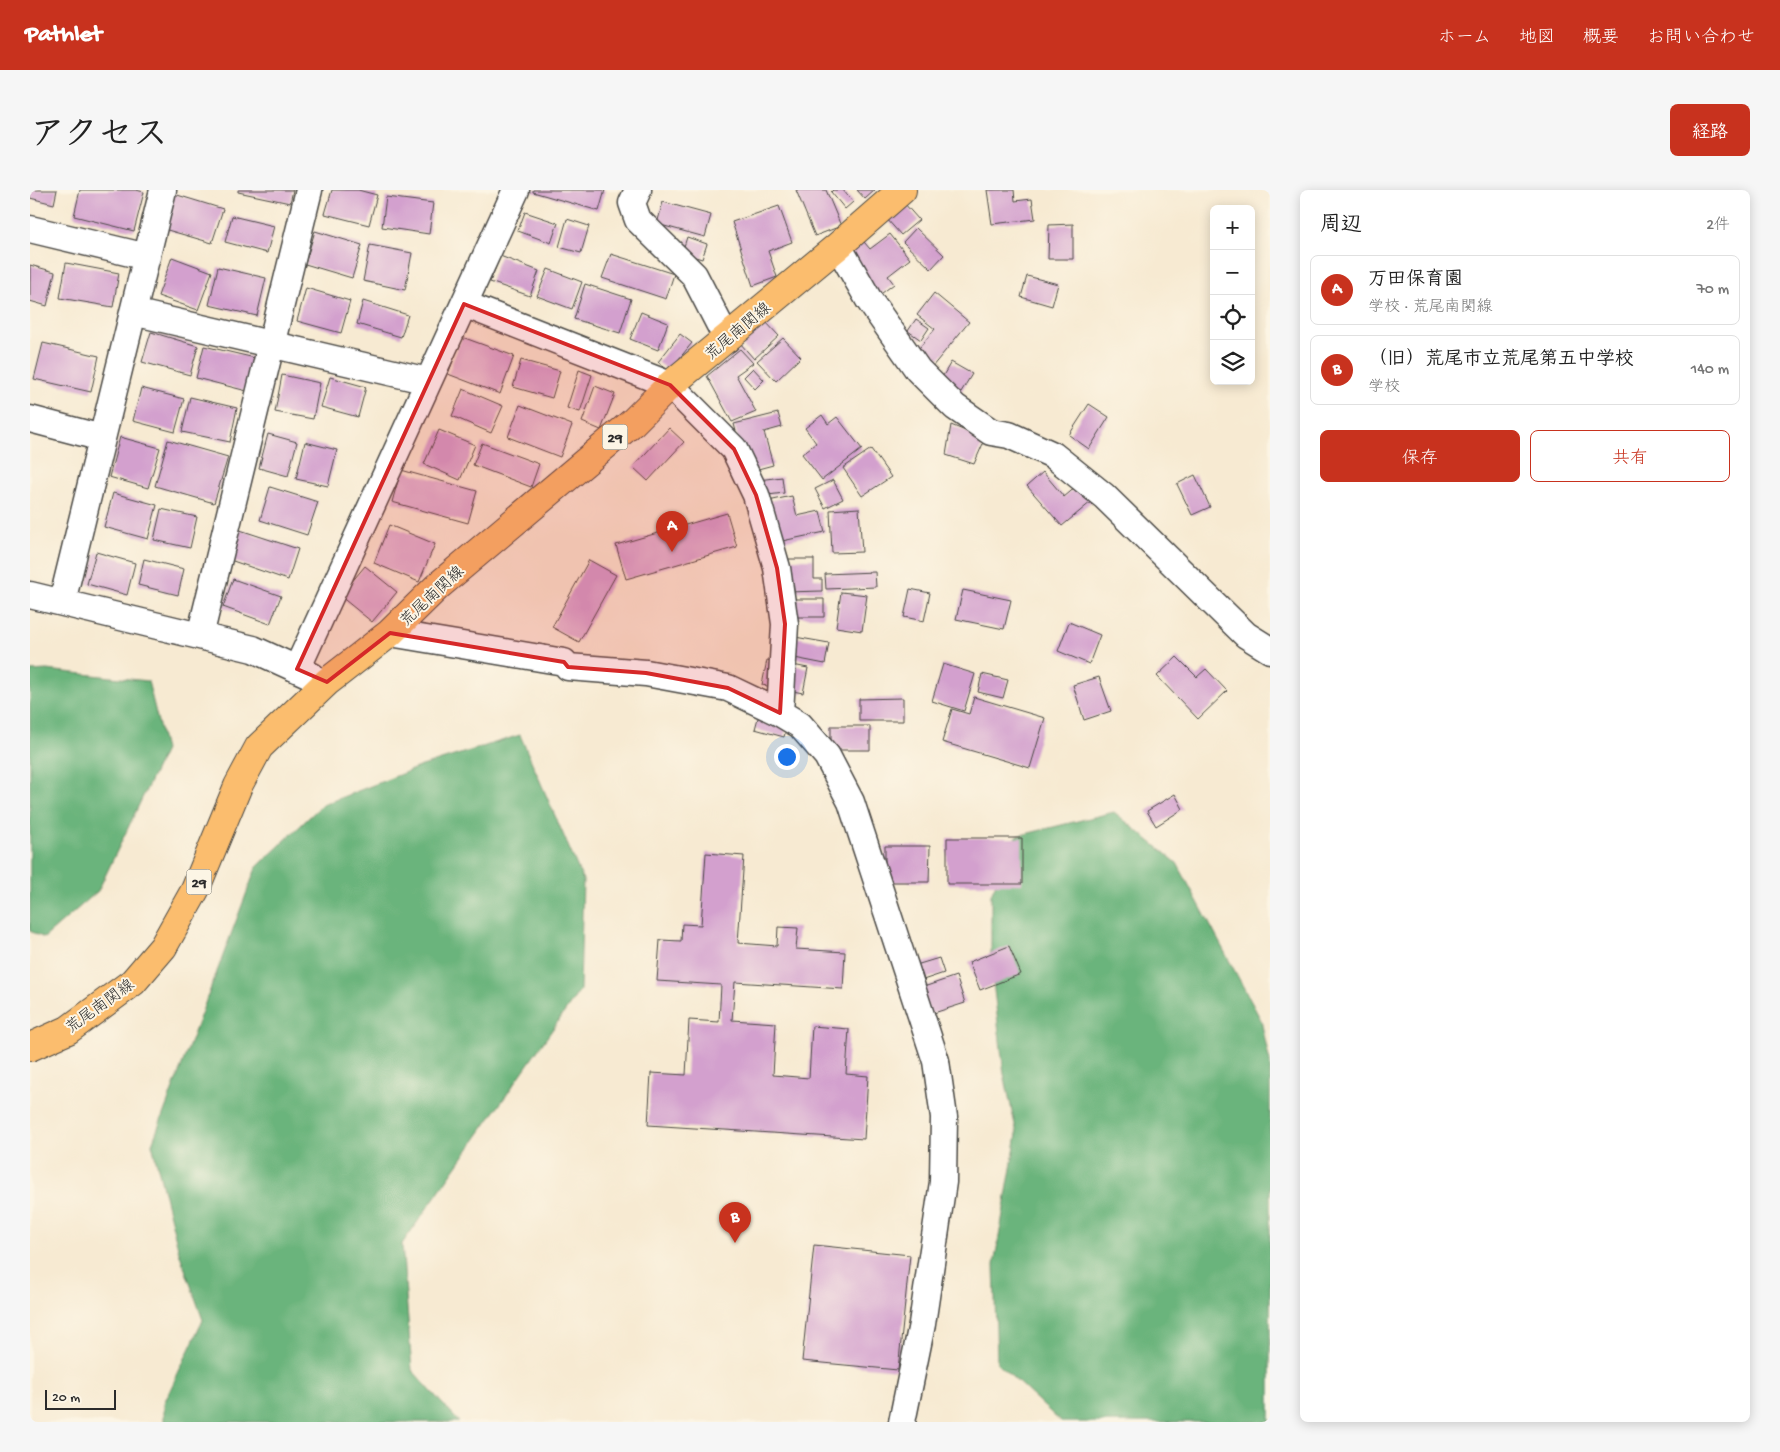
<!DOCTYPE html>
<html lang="ja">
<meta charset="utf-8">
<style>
:root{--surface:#fff;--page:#f6f6f6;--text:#222;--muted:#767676;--line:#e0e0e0;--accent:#c8321e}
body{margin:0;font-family:"Gochi Hand","Klee One",sans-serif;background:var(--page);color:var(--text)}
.controls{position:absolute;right:15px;top:15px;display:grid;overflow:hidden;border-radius:8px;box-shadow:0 2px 12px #0003}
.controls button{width:45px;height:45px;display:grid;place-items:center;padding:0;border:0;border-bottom:1px solid var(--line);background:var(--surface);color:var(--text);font:25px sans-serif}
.scale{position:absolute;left:15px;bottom:12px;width:71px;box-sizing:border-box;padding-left:5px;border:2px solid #2b2b2b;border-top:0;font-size:14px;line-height:18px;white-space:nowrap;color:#2b2b2b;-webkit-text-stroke:4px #fcf5e5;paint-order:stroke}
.you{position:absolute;left:756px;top:566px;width:18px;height:18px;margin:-12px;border:4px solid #fff;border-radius:50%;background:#1a73e8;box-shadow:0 0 0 8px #1a73e833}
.badge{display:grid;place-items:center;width:32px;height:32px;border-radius:50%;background:var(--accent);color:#fff;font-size:16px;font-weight:700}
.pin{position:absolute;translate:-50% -41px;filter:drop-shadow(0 1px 2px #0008)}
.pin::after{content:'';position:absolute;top:26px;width:18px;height:15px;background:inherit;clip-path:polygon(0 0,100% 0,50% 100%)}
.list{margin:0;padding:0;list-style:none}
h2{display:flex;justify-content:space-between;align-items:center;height:65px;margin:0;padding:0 20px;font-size:21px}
h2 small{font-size:16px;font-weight:400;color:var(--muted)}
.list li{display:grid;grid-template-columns:32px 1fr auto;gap:15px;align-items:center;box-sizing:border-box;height:70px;margin:0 10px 10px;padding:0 10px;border:1px solid var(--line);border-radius:8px}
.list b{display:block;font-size:19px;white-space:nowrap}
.list p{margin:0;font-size:16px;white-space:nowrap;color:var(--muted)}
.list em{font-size:16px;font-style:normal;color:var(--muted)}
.actions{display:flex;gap:10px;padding:15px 20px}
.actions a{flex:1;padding:11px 0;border:1px solid var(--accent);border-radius:8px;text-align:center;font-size:18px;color:var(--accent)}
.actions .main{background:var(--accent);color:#fff}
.icon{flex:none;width:28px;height:28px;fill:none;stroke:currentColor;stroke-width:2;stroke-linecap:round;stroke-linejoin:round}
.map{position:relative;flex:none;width:1240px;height:1232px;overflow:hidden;border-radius:8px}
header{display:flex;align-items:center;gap:30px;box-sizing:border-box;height:70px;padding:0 25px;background:var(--accent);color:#fff}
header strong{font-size:24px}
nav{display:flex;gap:28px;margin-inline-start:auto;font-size:18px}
.intro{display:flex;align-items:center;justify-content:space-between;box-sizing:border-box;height:120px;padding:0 30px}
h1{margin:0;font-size:35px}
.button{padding:12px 22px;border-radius:8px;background:var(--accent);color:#fff;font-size:18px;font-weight:700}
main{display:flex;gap:30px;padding:0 30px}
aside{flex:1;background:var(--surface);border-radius:8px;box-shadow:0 2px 12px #0003}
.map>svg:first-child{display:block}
</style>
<header>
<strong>Pathlet</strong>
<nav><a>ホーム</a><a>地図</a><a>概要</a><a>お問い合わせ</a></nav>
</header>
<div class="intro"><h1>アクセス</h1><a class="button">経路</a></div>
<main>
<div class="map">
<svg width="1240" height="1232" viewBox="0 0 1240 1232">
<rect width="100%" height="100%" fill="#fcf5e5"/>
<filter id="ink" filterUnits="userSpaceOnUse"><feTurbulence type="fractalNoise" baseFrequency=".02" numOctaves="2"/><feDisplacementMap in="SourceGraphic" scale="10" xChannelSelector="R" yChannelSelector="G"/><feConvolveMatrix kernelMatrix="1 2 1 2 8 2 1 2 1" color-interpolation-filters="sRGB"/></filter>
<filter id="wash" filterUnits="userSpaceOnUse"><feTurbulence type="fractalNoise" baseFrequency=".0096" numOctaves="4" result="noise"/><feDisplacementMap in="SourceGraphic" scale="20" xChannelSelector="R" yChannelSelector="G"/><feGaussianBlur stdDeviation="1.12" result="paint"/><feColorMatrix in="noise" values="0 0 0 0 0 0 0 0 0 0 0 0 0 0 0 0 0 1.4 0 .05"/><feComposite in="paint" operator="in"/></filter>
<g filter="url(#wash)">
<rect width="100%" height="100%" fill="#f7ead2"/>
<path fill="#6ab47b" stroke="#4a7053" d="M17 480 118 491 135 560 68 701 14 748 0 741V481Z
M490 545 553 690 550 800 372 1054 382 1180 429 1232H134V1213L173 1130 149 1062 122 954 226 678 292 615 389 577Z
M1084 622 1147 673 1231 830 1240 873V1232H1031L967 1173 964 1075 987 944 974 884 961 775V704L987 646Z"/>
<g id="blocks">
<path fill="#d3a0ce" d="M0 0H27L24 14 0 8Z
M50 0H106L114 2 104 41 44 26Z
M208 0H263L260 13 208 2Z
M302 0H328L347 5 339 35 295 24Z
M503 0H575L569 21 503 2Z
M766 0H796L811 36 785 46Z
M803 0H813L823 12 815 19 801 2Z
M827 0H845L835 9Z
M957 0H984L985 11 1002 9 1005 29 962 34Z
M144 4 193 19 182 53 134 39Z
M356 7 403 13 399 44 352 37Z
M633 12 681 25 675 47 627 34Z
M874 13 889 30 871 45 856 28Z
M749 16 762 52 738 61 747 87 723 96 702 32Z
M495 22 528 33 521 53 488 41Z
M202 26 244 36 237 63 195 52Z
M537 29 559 36 551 63 529 57Z
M1043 34V69H1018L1019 35Z
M886 38 914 65 901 79 873 52Z
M285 41 332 55 322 88 275 74Z
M860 44 880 69 858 86 864 94 835 116 799 70 829 46 840 59Z
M657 47 677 54 672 69 652 63Z
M340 55 382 63 375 100 333 91Z
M581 64 644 84 636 109 572 88Z
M470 66 509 81 500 106 460 92Z
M142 67 182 82 168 120 128 106Z
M36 73 89 83 83 117 30 108Z
M0 75 25 82 17 116 0 111Z
M188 77 236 88 227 126 179 115Z
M518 79 552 92 542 119 507 106Z
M997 86 1028 94 1022 116 991 107Z
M555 94 601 109 590 143 544 129Z
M276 98 320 111 311 143 267 131Z
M904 103 939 132 902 177 885 163 905 139 887 125Z
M333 111 378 125 371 147 327 134Z
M611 122 638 133 628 160 600 149Z
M886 129 899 138 891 150 878 141Z
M735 131 749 146 724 169 710 153Z
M121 142 168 156 160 185 112 172Z
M650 144 662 153 639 181 628 172Z
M432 147 484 166 470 204 418 184Z
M753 148 771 167 746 191 727 171Z
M13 153 69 166 61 202 4 189Z
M174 156 225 168 217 201 166 188Z
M710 159 723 173 706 185 726 222 702 232 677 186Z
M491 170 530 181 522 208 483 197Z
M921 172 942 184 931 202 910 191Z
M723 178 734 190 725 199 714 187Z
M549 180 562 185 550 222 537 218Z
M252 185 290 193 283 229 245 222Z
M300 187 336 197 328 227 291 217Z
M565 196 585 204 571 240 552 232Z
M111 198 154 209 145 242 103 231Z
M433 199 473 216 461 243 422 226Z
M160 207 207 218 200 252 152 242Z
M1059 214 1079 227 1059 259 1039 245Z
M490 215 542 235 530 267 478 247Z
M748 223 752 237 734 242 743 275 717 282 704 234Z
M792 225 798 234 807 227 832 259 792 290 772 264 786 253 775 238Z
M921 235 955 249 944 274 916 265Z
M639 238 654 252 618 291 603 277Z
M409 240 445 255 430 290 394 274Z
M238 244 267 252 258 286 229 278Z
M90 247 130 258 118 298 79 287Z
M138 250 198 267 184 313 125 296Z
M275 252 307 260 298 296 266 289Z
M452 253 509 274 501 297 443 275Z
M841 259 861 287 832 306 813 278Z
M371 280 447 301 438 333 362 312Z
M1065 281 1079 297 1032 336 997 296 1013 282 1034 307Z
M1165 285 1180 317 1162 325 1147 294Z
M752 287 754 303 730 306 728 290Z
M803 290 813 309 795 318 785 299Z
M240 297 288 312 277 345 230 330Z
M83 303 127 315 118 349 74 337Z
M762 306 767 326 790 321 795 342 733 355 724 314Z
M829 318 832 362 802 363 800 320Z
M131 319 167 327 160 358 124 350Z
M697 323 707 357 596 389 586 355Z
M359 335 405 354 389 392 344 373Z
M210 340 268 359 258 390 200 370Z
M66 362 105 373 97 405 57 394Z
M114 369 154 379 148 405 108 395Z
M755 369H784V389H792V401L756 402Z
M559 370 586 385 549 452 522 437Z
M335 376 367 402 342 432 310 406Z
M845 382 846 397 796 399 795 384Z
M203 389 251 406 240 434 193 417Z
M880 399 900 403 894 431 874 427Z
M933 400 981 410 974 439 926 429Z
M811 402 837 405 832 441 806 437Z
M758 409H794V427H758Z
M1039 432 1070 445 1059 474 1028 461Z
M748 444 799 453 795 474 744 464Z
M1147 467 1167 487 1176 479 1197 501 1168 529 1127 486Z
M737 470 778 478 773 503 732 495Z
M913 474 945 484 934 521 902 511Z
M952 484 978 490 973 508 948 502Z
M1069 487 1081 521 1054 530 1043 495Z
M734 506 763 513 754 547 725 539Z
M944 507 1015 528 1000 578 912 552 922 519 939 524Z
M873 508V531H829V509Z
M801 536H840V560H801Z
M1145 604 1153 619 1126 636 1117 621Z
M917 648H992V694H917Z
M855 656H900L899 692H855Z
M676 663 714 666 708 753 747 756 748 737 768 738 766 759 815 762 813 799 705 792 702 830 746 833 743 885 779 888 782 836 819 839 816 884 838 886 834 949 618 935 621 883 656 885 659 830 689 832 691 795 627 791 630 750 651 751 652 734 671 735Z
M979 756 991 784 950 800 939 772Z
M909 768 914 783 890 791 886 775Z
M926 786 935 813 885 829 876 803Z
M784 1055 880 1065 868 1180 772 1171Z"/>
</g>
</g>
<g filter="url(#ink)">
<use href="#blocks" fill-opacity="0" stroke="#4a4844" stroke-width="1"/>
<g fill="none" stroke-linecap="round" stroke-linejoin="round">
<defs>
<path id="street" d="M608 0 602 13 608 30 664 85 697 149
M0 39 117 67
M808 56 839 110 888 180 925 217 961 242 979 245 1023 265 1074 306 1216 445 1240 460
M434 114 640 195 704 259 726 305 747 378 755 434 750 523
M103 122 398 191
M0 229 72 248
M0 405 223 459 282 486
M32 412 133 0
M360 443 534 472 538 477 616 483 698 498 750 523 770 535 797 566 821 612 906 871 914 927 913 992 892 1134 872 1232
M170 446 279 0
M267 479 486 0"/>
<path id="primary" d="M0 857 38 840 103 792 133 757 165 700 208 596 229 557 297 492 360 443 408 396 603 232 640 195 808 56 872 0"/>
</defs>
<use href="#street" stroke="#4a4844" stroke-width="29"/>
<use href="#primary" stroke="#4a4844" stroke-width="30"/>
<use href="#street" stroke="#fff" stroke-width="26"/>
<use href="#primary" stroke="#fbbd6e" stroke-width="28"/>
</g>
</g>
<path fill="#d62828" fill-opacity="0.2" stroke="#d62828" stroke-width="4" stroke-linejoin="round" d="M434 114 640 195 704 259 726 305 747 378 755 434 750 523 698 498 616 483 538 477 534 472 360 443 297 492 267 479Z"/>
<g text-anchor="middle" stroke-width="4" stroke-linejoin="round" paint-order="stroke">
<g fill="#fcf5e5" stroke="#6a6863" stroke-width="1">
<rect x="572.5" y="234.5" width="25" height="25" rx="4"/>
<rect x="156.5" y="679.5" width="25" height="25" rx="4"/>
</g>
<g font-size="15" font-weight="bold" fill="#2b2b2b">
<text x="585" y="252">29</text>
<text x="169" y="697">29</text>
</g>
<g font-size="16" fill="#2b2b2b" stroke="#fcf5e5">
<text transform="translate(707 140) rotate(-40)" y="6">荒尾南関線</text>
<text transform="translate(401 405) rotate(-43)" y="6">荒尾南関線</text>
<text transform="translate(69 815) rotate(-36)" y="6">荒尾南関線</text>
</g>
</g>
</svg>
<div class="controls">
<button>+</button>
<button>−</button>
<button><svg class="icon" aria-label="locate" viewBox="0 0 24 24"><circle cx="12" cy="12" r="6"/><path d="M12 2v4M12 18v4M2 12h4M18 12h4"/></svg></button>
<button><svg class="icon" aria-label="layers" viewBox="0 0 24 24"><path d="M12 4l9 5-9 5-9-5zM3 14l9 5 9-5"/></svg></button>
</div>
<div class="scale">20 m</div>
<div class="you"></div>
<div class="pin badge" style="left:642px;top:362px">A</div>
<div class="pin badge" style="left:705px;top:1053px">B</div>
</div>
<aside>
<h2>周辺<small>2件</small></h2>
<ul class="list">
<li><span class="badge">A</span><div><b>万田保育園</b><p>学校 · 荒尾南関線</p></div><em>70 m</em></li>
<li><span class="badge">B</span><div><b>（旧）荒尾市立荒尾第五中学校</b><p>学校</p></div><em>140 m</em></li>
</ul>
<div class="actions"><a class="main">保存</a><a>共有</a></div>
</aside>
</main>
